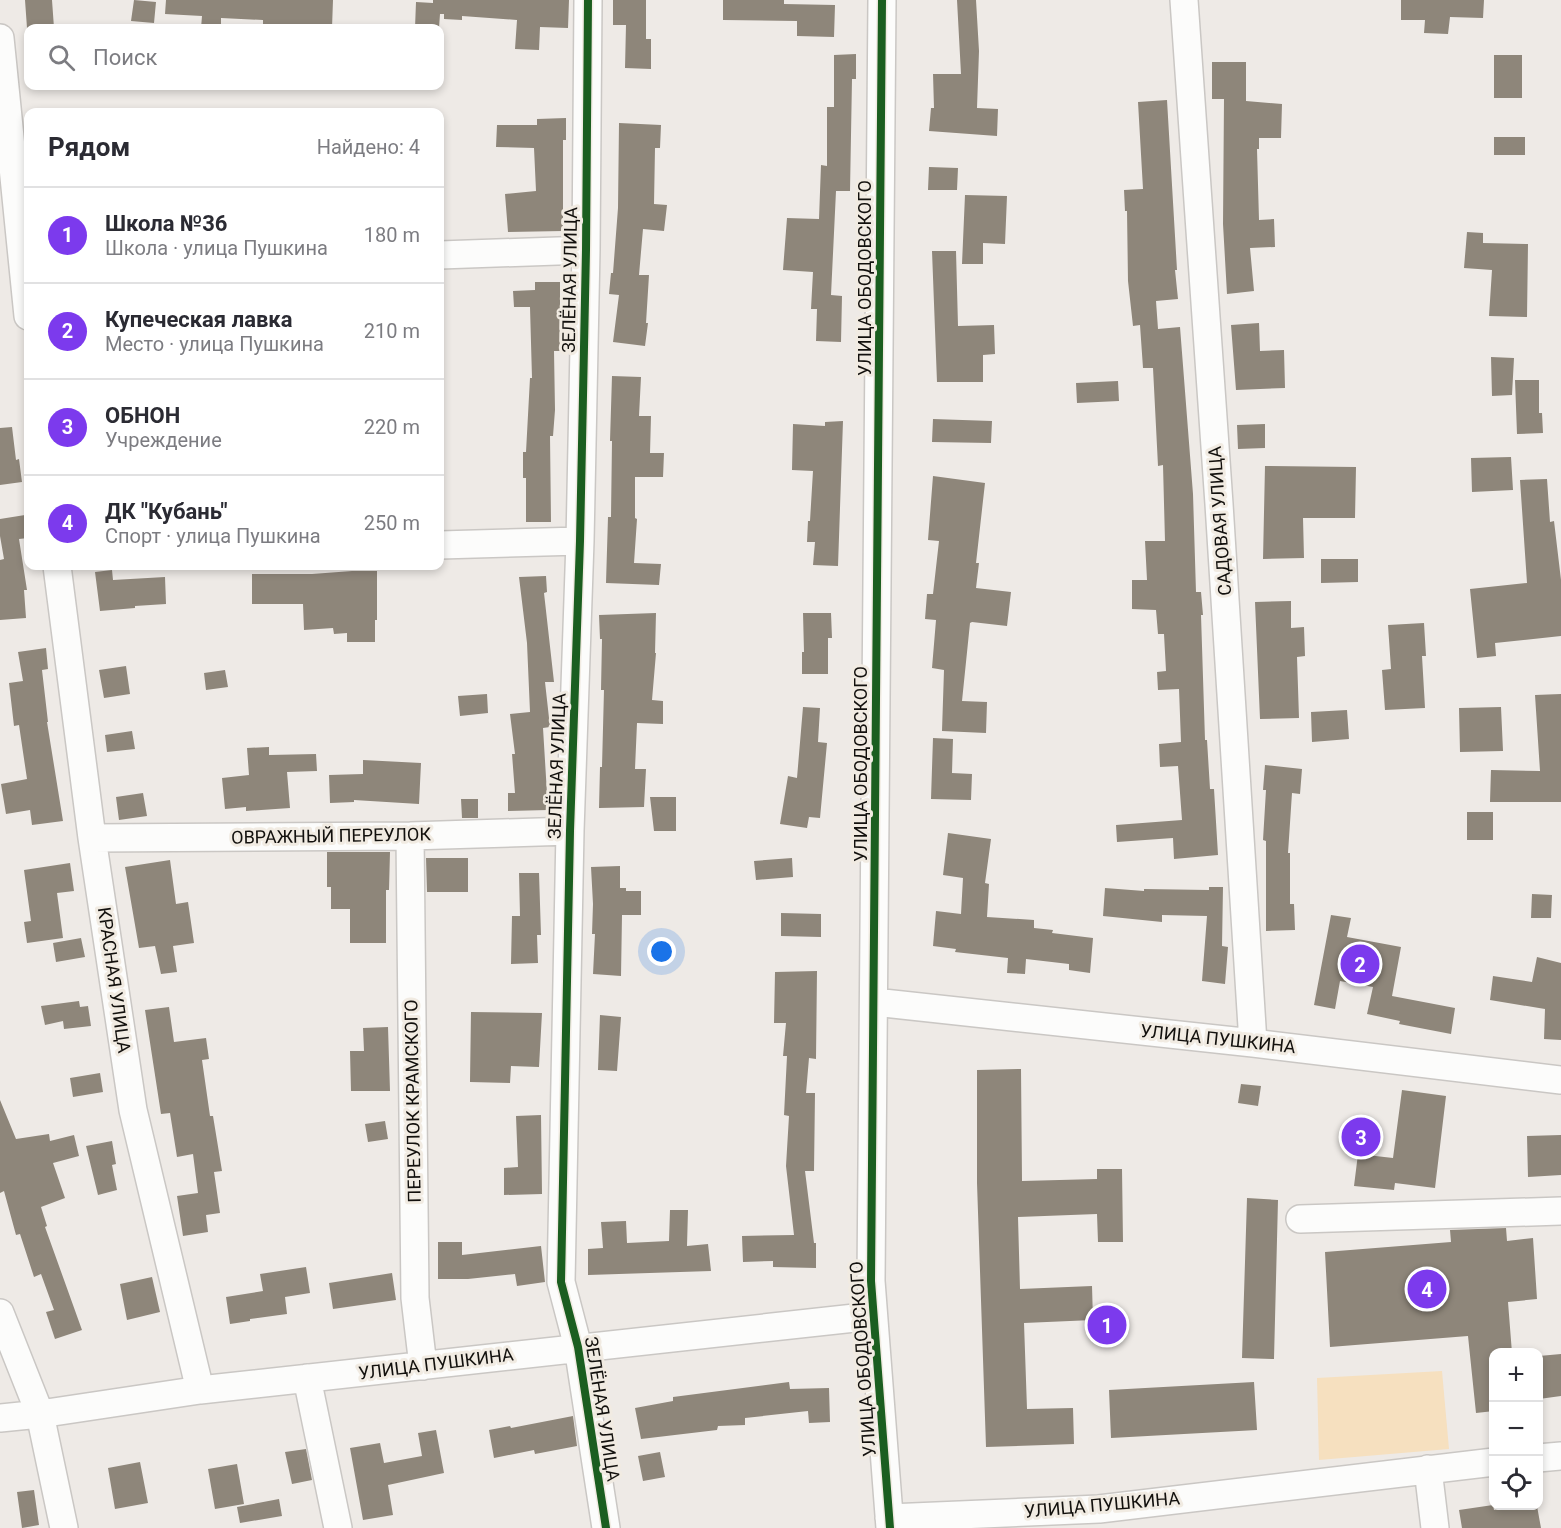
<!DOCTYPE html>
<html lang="ru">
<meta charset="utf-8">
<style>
:root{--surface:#fff;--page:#f2f2f3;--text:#2b2b33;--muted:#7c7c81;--line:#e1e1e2;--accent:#7c3aed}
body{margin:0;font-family:Roboto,sans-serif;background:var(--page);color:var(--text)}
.controls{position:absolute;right:18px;bottom:18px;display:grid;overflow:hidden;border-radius:12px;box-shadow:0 3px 9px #0003}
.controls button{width:54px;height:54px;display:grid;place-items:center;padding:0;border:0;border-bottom:2px solid var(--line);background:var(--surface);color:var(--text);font:30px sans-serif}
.you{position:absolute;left:662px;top:952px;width:21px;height:21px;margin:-15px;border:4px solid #fff;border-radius:50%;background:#1a73e8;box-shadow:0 0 0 9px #1a73e833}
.badge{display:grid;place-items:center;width:39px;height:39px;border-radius:50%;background:var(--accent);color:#fff;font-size:20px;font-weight:700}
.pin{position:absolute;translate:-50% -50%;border:3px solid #fff;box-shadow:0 2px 6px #0006}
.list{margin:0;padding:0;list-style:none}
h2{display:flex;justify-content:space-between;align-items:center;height:78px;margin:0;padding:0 24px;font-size:26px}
h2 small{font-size:20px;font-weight:400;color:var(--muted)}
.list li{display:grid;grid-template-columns:39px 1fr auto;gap:18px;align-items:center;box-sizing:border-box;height:96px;padding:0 24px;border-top:2px solid var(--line)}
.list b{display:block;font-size:22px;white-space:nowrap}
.list p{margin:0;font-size:20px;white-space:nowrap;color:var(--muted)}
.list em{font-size:20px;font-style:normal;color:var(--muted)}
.icon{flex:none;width:33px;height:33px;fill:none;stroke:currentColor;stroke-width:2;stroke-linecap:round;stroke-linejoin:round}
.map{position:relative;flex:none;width:1561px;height:1528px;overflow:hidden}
.search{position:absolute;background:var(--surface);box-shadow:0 3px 9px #0003;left:24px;top:24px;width:420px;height:66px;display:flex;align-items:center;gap:15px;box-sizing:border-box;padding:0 21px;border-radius:12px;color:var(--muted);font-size:22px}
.panel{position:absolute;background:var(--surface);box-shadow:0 3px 9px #0003;left:24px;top:108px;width:420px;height:462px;border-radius:12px}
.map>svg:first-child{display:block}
</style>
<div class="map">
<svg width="1561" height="1528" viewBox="0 0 1561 1528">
<rect width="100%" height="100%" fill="#eeeae6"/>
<path fill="#f6e0bf" d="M1442 1371 1449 1449 1319 1460 1317 1378Z"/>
<path fill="#8e867a" d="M25 0H52L54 28H27Z
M134 0 156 2 154 23 131 21Z
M166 0H333L332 28H263V20L221 18V28H201L202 16 165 14Z
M433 0H569L568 28 540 27 539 50 515 49 517 20 462 16V20L444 19V14H440L439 28H415L416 2 433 3Z
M613 0H646V39H651V69L625 68 626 25H613Z
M723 0H784V4L835 5 834 37 797 36V21L723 20Z
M957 0H976L979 51 977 108 998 109 997 136 929 131 931 108H934L933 74H961Z
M1401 0H1484L1483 18 1450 17 1448 34 1424 33 1425 20H1401Z
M856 54V79H852L850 191H836L831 295 842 296 841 342 816 341 817 309H811L813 272 783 270 787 218 819 219 821 165 827 166V107H834V55Z
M1494 55H1522V98H1494Z
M1212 62H1246V101L1282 104 1281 138H1259V149H1257L1259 220 1274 219 1275 247 1250 248 1254 291 1227 294 1223 224 1224 99H1212Z
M1167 100 1177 270H1175L1178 299 1156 301 1158 329 1180 327 1193 494 1196 592H1201L1203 615H1201L1205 740H1207L1210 789H1214L1218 855 1174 859 1173 838 1117 842 1116 825 1182 820 1178 766 1160 767 1159 744 1181 742 1179 689 1158 690 1157 672 1166 671 1164 634H1158L1156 610 1132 609V580H1147L1145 541H1165L1163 465 1158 466 1153 368H1143L1140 325 1133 326 1128 281 1127 211H1125L1124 190 1143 189 1138 102Z
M566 118V140H563V231L508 232 505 194 536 191 534 148 496 147 497 125H537V119Z
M619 123 661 125 660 148H655L654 204 667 205 664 231 643 229 639 275H649L646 323H648L645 346 613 342 619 295 609 294 611 273H613L618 208Z
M1494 137H1525V155H1494Z
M929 167 958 168 957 190H928Z
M965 195 1007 196 1005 244 983 243V264H962Z
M1467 232 1483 233V243L1528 244 1527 317 1489 316 1492 270 1464 268Z
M932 251H956L958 326 994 325 995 354 983 355V382H937Z
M535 282H560V351H554L555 410 553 436H550L551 522H526V478H523V452H526L530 378H532L530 307H514L513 291 535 290Z
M1259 323 1260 351 1284 350 1285 388 1236 390 1231 325Z
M1491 357 1514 358 1512 395 1492 396Z
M612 376 641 377 639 416H651L650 453H664L663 477H635V518L637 519 634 563 661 564 659 585 606 583 608 517H611L612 441H610Z
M1515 380H1539V413H1542L1543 433 1517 434Z
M1118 381 1119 401 1077 403 1076 383Z
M933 419 992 421 991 443 932 442Z
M843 421 838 566 813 565 815 542H807L808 521H810L813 471 792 470 793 424 825 426V422Z
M1265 424V448L1238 449 1237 425Z
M12 427 16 460 19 459 22 482 0 485V428Z
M1511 457 1513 490 1472 492 1471 458Z
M1265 466 1356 467 1355 518H1303L1304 558 1263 559Z
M933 476 985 483 976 563H979L976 588 1011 592 1007 626 972 622 970 623 962 701 987 702 986 733 942 731 944 670 932 668 936 620 925 619 927 594H933L939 541 928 540Z
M1547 479 1550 522 1554 521 1561 580V636L1495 643 1496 656 1477 658 1470 589 1527 583 1520 480Z
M25 515 28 538 19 539 27 590H24L26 618 0 620V560L4 559 0 536V519Z
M1321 559H1358V582L1321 583Z
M112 570 113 580 165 577 166 604 135 606V608L100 611 95 572Z
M352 571H377V620H375V642H347V633L334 634 333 628 304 630 303 604H252V574H312Z
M546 576 547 592 544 593 554 682H545L550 727 543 728 548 810 508 811V793H515L512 754H515L510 714 530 712 527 643 519 577Z
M1291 601V628L1304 627 1305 656 1297 657 1299 718 1260 719 1255 602Z
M656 613 655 653H656L652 700 663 701V724L637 723 635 769H646L644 807 599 808 600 767H602L604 690H601L602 639H600L599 615Z
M803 613H831L832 638H828V674H802V652H804Z
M1424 623 1426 656H1422L1425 708 1385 710 1382 670 1391 669 1388 625Z
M46 648 48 669 42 670 48 722H47L63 821 32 825 30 810 6 814 1 784 27 779 19 725 14 726 9 683 23 681 18 652Z
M126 666 130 694 104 698 99 670Z
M225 670 228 687 206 690 204 673Z
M487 694 488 713 460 716 458 696Z
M1561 694V802H1490L1491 770 1540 771 1535 695Z
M803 707 820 708 818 742 827 743 820 818 809 817 807 828 780 824 788 776 797 778Z
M1501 707 1503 751 1460 752 1459 708Z
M1347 710 1349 739 1312 742 1311 712Z
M132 731 135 749 107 752 105 735Z
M933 738 953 739 952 773 972 774 971 800 931 799Z
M269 747V755L316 754 317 771 287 772 290 808 246 811V807L225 809 222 778 249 775 247 748Z
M363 760 421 763 419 804 354 800V802L330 803 329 775 363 774Z
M1265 765 1302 769 1300 794 1292 793 1288 853H1290V904H1294L1295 930 1266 931V841L1263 840 1266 790H1263Z
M143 793 147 816 119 820 116 797Z
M650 797H676V831H654Z
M461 799H478V818H462Z
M1467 812H1493V840H1467Z
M948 833 991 839 985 883 989 884 987 917 1034 920V928L1053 930 1052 933 1093 938 1090 973 1069 970V964L1026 959 1025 974 1007 973 1008 958 955 952 956 949 933 946 936 911 961 914 963 878 943 875Z
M327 852H390L389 890H386V943H350V909H331V887H327Z
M426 858H468V892H427Z
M792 858 793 877 756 880 754 861Z
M170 860 176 904 188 902 194 943 173 946 177 972 161 974 155 946 139 948 125 867Z
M70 863 74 891 57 893 63 938 27 943 24 922 31 921 24 870Z
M620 866V888H626V891H641V915H622L621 976 593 974 595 934H592L593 904 591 867Z
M519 873H539L541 935H537L538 963 511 964 512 916H520Z
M1209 887H1223L1222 946 1228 947 1225 984 1202 981 1207 916 1162 915V922L1103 916 1105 888 1144 891V889L1209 890Z
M1532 894 1552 895 1551 918H1531Z
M781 913 821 914V937L781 936Z
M1331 915 1351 918 1347 937 1401 947 1392 996 1455 1008 1451 1034 1399 1024 1400 1021 1367 1014 1373 987 1340 981 1335 1009 1314 1005Z
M81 938 85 957 56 962 53 943Z
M1537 957 1561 963V1040L1544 1039 1545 1009 1490 1000 1493 976 1532 982Z
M817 971 816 1059 809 1058 806 1093H815L814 1171H805L814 1243H816V1268L773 1267V1261L743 1262 742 1236 794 1235 786 1166 789 1116 784 1115 787 1056H783L786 1023H774L775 972Z
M79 1001 80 1007 88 1006 91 1026 64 1029 63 1021 45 1025 41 1006Z
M169 1007 174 1042 206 1038 209 1059 202 1060 210 1116H213L222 1171 214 1172 220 1213 206 1215 208 1232 183 1236 177 1196 198 1193 193 1154 177 1157 170 1113 161 1114 145 1010Z
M471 1012 542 1013 539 1067 511 1066 510 1083 470 1082Z
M600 1015 621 1017 617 1071 598 1070Z
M388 1027 390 1091H351L350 1051H364L363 1028Z
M1021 1069 1022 1181 1097 1179V1169H1122L1123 1242H1098L1097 1214 1018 1217 1020 1289 1092 1286 1093 1320 1024 1323 1027 1409 1073 1408 1074 1444 986 1447 977 1183V1070Z
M100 1073 103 1092 73 1097 70 1078Z
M1241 1084 1261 1086 1258 1106 1238 1103Z
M1402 1090 1446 1096 1435 1188 1395 1183 1394 1190 1354 1186 1358 1154 1393 1158Z
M0 1100 16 1139 49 1134 50 1141 74 1135 79 1156 53 1163 65 1198 41 1207 47 1226 45 1227 82 1330 55 1339 46 1312 54 1310 41 1274 34 1277 20 1234 16 1235 4 1191 0 1193Z
M541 1115 542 1194 504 1195V1168L518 1167 516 1116Z
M385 1121 388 1139 368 1142 365 1124Z
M1561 1135V1175L1528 1177 1527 1136Z
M112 1141 116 1164 112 1165 117 1190 98 1195 86 1146Z
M1247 1198 1278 1200 1274 1359 1242 1358Z
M670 1210H688L687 1246 708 1244 711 1271 588 1275V1249L603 1248 601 1222 626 1221 627 1243 669 1241Z
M1506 1228 1507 1241 1533 1238 1537 1299 1508 1302 1512 1353H1494V1411L1476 1413 1468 1336 1330 1347 1325 1252 1451 1242 1450 1230Z
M438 1242H462V1255L541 1246 545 1282 517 1286 515 1274 468 1279H438Z
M306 1267 310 1293 285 1297 287 1314 250 1319V1321L230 1324 226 1297 263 1291 260 1274Z
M392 1273 396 1300 333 1309 329 1283Z
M152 1277 160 1312 127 1320 120 1284Z
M1561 1354V1396L1539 1399V1356Z
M789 1382 790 1389 829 1388 830 1422 809 1423 808 1411 745 1418V1425L718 1426 717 1430 641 1439 635 1408 673 1401V1397Z
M1254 1382 1257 1430 1111 1438 1109 1390Z
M573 1416 577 1446 535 1454 534 1450 494 1458 489 1430 510 1426 511 1428Z
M436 1430 444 1473 388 1485 393 1515 363 1520 350 1448 380 1443 384 1463 422 1456 418 1433Z
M306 1449 312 1480 292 1484 285 1452Z
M660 1452 665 1477 643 1481 638 1456Z
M140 1462 148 1503 115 1509 108 1468Z
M237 1464 244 1504 215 1509 208 1469Z
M34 1490 39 1525 22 1528 17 1492Z
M279 1499 282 1516 240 1523 237 1507Z
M1493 1505 1494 1510 1537 1506 1541 1528H1462L1459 1510Z"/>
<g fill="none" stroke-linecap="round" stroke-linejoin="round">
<defs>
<path id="minor" d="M588 0 586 250 580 541 570 831 561 1282 578 1347 606 1528
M882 0 871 1281 890 1528
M1184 0 1219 504 1253 1043
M0 38 28 316
M440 255 586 250
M440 545 580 541
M57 566 92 838 133 1110 200 1390
M410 836 415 1298 423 1366
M92 838 410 836 570 831
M874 1002 1253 1043 1561 1080
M1300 1219 1561 1211
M0 1313 40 1414 64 1528
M307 1378 338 1528
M0 1418 40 1414 200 1390 873 1316
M1538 1458 1561 1456
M1428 1469 1435 1528
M889 1518 1099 1509 1494 1462"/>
</defs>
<use href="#minor" stroke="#cac7c4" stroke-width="30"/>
<use href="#minor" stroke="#fcfcfb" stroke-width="27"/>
<defs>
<path id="cycleway" d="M588 0 586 250 580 541 570 831 561 1282 578 1347 606 1528
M882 0 871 1281 890 1528"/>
</defs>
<use href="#cycleway" stroke="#f1ebe2" stroke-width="11"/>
<use href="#cycleway" stroke="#1b5e20" stroke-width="8"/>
</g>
<g text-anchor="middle" stroke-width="6" stroke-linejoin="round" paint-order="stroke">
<g font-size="18" fill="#12100d" stroke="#f1ebe2">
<text transform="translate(865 278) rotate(-90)" y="6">УЛИЦА ОБОДОВСКОГО</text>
<text transform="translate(570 280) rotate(-89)" y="6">ЗЕЛЁНАЯ УЛИЦА</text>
<text transform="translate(1220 521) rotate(-94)" y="6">САДОВАЯ УЛИЦА</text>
<text transform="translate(861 764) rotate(-90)" y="6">УЛИЦА ОБОДОВСКОГО</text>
<text transform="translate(557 766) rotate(-88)" y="6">ЗЕЛЁНАЯ УЛИЦА</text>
<text transform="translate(331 836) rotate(-1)" y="6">ОВРАЖНЫЙ ПЕРЕУЛОК</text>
<text transform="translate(114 980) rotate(82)" y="6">КРАСНАЯ УЛИЦА</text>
<text transform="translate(1218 1039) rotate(6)" y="6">УЛИЦА ПУШКИНА</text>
<text transform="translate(413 1101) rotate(-91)" y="6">ПЕРЕУЛОК КРАМСКОГО</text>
<text transform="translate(863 1359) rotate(-94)" y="6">УЛИЦА ОБОДОВСКОГО</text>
<text transform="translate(436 1364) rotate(-7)" y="6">УЛИЦА ПУШКИНА</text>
<text transform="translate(602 1409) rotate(81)" y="6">ЗЕЛЁНАЯ УЛИЦА</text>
<text transform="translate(1102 1505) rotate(-5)" y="6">УЛИЦА ПУШКИНА</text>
</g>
</g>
</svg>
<div class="controls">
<button>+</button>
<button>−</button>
<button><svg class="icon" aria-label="locate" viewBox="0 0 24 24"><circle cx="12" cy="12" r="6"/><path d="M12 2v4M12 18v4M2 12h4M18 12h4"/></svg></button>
</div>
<div class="you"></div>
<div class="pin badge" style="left:1107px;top:1325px">1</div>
<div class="pin badge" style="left:1360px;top:964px">2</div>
<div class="pin badge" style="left:1361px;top:1137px">3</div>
<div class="pin badge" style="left:1427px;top:1289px">4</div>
<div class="search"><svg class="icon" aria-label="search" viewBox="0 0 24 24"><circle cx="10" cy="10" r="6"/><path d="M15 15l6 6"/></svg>Поиск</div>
<section class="panel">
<h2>Рядом<small>Найдено: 4</small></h2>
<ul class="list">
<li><span class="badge">1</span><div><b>Школа №36</b><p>Школа · улица Пушкина</p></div><em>180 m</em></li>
<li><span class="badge">2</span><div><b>Купеческая лавка</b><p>Место · улица Пушкина</p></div><em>210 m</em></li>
<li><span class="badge">3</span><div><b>ОБНОН</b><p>Учреждение</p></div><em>220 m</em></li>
<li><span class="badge">4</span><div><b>ДК &quot;Кубань&quot;</b><p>Спорт · улица Пушкина</p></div><em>250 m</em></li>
</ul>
</section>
</div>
